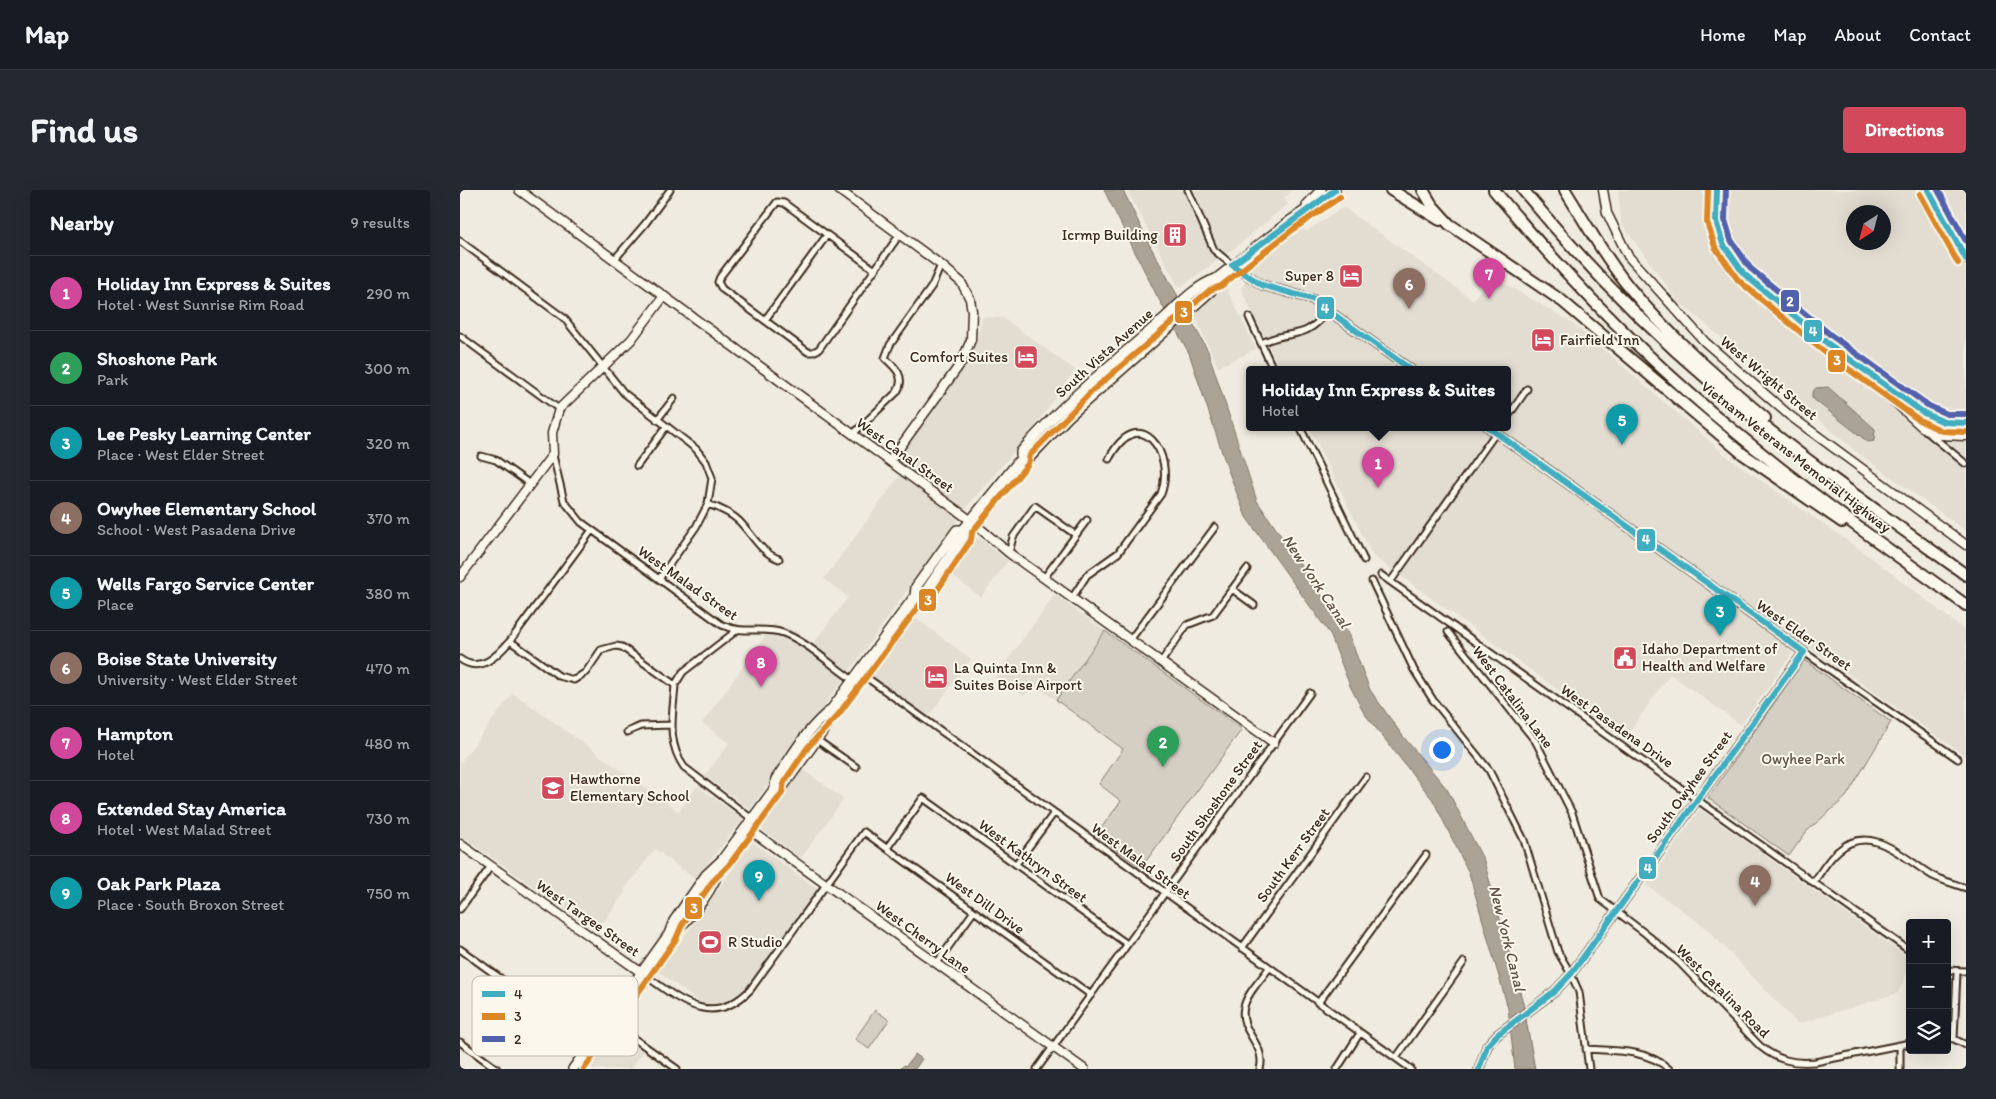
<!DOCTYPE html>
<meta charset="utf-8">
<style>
:root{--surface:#171b24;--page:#242831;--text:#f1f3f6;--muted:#9ea1a6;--line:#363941;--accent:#d1495b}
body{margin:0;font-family:Itim,sans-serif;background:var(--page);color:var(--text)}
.controls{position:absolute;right:15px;bottom:15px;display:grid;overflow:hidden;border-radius:5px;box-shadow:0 5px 20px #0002}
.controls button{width:45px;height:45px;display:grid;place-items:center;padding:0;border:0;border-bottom:1px solid var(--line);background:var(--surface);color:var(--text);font:25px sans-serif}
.compass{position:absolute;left:1386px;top:15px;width:45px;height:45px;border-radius:50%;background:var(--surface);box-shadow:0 5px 20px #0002;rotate:216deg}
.you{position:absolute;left:981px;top:559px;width:18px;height:18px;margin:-12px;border:4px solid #fff;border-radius:50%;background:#1a73e8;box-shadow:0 0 0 8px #1a73e833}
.badge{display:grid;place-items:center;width:32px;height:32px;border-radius:50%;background:var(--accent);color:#fff;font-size:16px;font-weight:700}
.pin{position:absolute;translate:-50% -41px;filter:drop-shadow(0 1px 2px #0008)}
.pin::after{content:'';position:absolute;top:26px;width:18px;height:15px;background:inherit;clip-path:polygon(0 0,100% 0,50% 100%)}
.popup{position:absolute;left:786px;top:176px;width:265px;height:65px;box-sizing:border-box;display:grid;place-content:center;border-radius:5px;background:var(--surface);filter:drop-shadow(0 1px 4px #0005);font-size:16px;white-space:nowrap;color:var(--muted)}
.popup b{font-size:19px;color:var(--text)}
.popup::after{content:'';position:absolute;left:50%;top:100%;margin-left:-10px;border:10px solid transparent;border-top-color:var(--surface)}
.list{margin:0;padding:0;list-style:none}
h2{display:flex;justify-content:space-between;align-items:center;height:65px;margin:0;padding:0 20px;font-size:21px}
h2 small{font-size:16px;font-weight:400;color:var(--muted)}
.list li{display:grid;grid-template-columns:32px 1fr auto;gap:15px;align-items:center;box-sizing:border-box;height:75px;padding:0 20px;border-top:1px solid var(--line)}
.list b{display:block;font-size:19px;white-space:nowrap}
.list p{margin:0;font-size:16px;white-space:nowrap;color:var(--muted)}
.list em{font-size:16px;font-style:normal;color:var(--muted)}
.icon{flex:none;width:28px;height:28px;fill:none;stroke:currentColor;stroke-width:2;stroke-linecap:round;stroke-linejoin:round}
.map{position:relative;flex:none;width:1506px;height:879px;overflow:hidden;border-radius:5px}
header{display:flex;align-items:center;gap:30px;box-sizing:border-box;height:70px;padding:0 25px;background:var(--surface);border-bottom:1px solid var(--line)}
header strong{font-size:24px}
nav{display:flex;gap:28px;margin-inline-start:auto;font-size:18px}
.intro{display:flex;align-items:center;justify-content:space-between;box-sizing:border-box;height:120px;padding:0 30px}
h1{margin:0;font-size:35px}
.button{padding:12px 22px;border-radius:5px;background:var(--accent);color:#fff;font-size:18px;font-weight:700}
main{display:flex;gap:30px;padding:0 30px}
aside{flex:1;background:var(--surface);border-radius:5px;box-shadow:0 5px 20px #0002}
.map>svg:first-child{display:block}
</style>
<header>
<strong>Map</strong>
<nav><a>Home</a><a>Map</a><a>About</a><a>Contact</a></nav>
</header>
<div class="intro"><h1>Find us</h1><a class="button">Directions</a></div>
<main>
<aside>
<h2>Nearby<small>9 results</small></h2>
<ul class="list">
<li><span class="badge" style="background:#d1479c">1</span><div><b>Holiday Inn Express &amp; Suites</b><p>Hotel · West Sunrise Rim Road</p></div><em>290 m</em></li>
<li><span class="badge" style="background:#2e9e5b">2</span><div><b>Shoshone Park</b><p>Park</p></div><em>300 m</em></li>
<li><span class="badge" style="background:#0f9aa8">3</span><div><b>Lee Pesky Learning Center</b><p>Place · West Elder Street</p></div><em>320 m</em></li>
<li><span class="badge" style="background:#8d6e63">4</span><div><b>Owyhee Elementary School</b><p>School · West Pasadena Drive</p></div><em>370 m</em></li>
<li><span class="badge" style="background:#0f9aa8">5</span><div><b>Wells Fargo Service Center</b><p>Place</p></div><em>380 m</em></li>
<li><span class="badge" style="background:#8d6e63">6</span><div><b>Boise State University</b><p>University · West Elder Street</p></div><em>470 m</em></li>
<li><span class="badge" style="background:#d1479c">7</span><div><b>Hampton</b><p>Hotel</p></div><em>480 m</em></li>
<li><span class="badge" style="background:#d1479c">8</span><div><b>Extended Stay America</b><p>Hotel · West Malad Street</p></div><em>730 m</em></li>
<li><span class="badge" style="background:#0f9aa8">9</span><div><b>Oak Park Plaza</b><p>Place · South Broxon Street</p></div><em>750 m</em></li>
</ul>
</aside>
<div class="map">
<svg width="1506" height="879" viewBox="0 0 1506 879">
<rect width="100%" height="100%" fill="#f0ebe0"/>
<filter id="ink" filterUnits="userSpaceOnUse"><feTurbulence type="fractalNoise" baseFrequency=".02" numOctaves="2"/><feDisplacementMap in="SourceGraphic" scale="10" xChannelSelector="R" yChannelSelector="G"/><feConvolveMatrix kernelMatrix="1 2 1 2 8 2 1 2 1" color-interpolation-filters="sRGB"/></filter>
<g filter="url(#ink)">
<path fill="#e2dcd1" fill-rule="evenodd" d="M667 0H833L824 8 828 14 776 57 719 98Z
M1158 0H1506V341L1398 263 1217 110 1161 33ZM1394 22H1424V52H1394Z
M883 17 1013 110 1029 87 1040 91 1111 132 1269 268 1409 366 1506 441V566L1341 451 1281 535 1210 484 1165 548 913 366 849 237H1047V179H820L781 99 795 74 841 36 846 42Z
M766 97 796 159 758 177 734 124Z
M522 127 543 128 615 180 570 243 511 312 290 619 245 586 269 553 242 533 314 434 336 441 353 454 388 407 364 389 446 277 437 270 507 173 517 150Z
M519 348 548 371 521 407 487 382 509 351Z
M595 405 645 441 596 510 573 494 564 506 535 487Z
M454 427 511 469 468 527 411 486Z
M53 503 219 622 237 596 283 629 235 689 195 659 164 700 166 701 137 741 0 645V573Z
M342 579 384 609 341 668 300 638Z
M1240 619 1450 769V776L1438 803 1338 834 1244 736 1186 695Z
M292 652 357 699 281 804 261 814 241 813 199 782Z
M156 843 183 862 171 879H134L129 876 151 845Z"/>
<path fill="#d5cec3" stroke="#887c70" d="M699 137 701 140 580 249 624 203Z
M645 441 782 539 681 678 636 645 661 611 639 594 663 559 596 510Z
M1344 470 1431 532 1386 607 1347 641 1329 666 1248 608Z
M365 528 364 533 321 593 325 583Z
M258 675 255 685 220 734 219 730Z
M415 820 429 830 409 859 395 849Z"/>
<path fill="#aca397" stroke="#7f7367" d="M644 0H663L688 52 748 161 797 311 888 443 910 500 942 545 987 599 1024 671 1063 813 1075 879H1055L1048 818 1009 683 973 610 904 523 890 496 870 444 786 327 768 280 729 163 697 106Z
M1368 197 1415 239 1414 251 1408 252 1352 208V202L1356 198Z
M455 864 462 869 455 879H440L444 875 446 876Z"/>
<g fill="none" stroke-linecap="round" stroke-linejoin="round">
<defs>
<path id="street" d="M728 0 754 60 772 75
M0 51 104 128 164 203 236 259 246 272 252 288 248 314C259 318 271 323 279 331 293 345 300 362 319 369
M154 70 185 34 210 0
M415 80 324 13 317 12 260 87 258 92 262 99 348 162H353L359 159 440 44
M789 127 813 179
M305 130 367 45
M0 146 99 219
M801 153C833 138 843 153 869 120
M1047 228 1067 199
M197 230 214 208
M840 237 904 370
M1466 241 1506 274
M393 244 437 202C446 187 436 178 425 168L430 155 472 96 481 75
M93 265 104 311 121 332 262 435C285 445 302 436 323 443 346 451 372 476 393 490
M21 266 36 270 70 294
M177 276 206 237
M549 363 553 347 575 316 616 345
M921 385 1450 761
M584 388 627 330
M199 389 236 337 248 314
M912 391 954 480 973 510 1029 580 1064 650 1098 762 1111 784 1119 802 1129 879
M931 391 1040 237
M772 399 794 415
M612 408 627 385 658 363 701 304C716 264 679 211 649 269
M988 442 1076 552 1112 623 1140 709 1186 744 1219 772 1300 856C1317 870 1333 874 1355 872L1450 853
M670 450 755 337
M50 451 132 340
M1344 462 1498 569
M0 469C20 484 37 466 50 451L99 486 114 490 126 482 141 460 156 456 162 457 215 495C213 525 206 551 224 577L292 629
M701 472 727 435 753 425 787 379
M399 482 951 879
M215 495 223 482 276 441
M167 542 181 536 211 535
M357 550 396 577
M427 658 463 608 667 754
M556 674 594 623
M1354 692C1361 682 1368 669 1378 661 1411 631 1445 670 1473 686 1483 691 1495 694 1506 698
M0 719 31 676
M782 758 906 587
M0 759 131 854
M477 773 514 721
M1487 780 1506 781
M182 783C218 808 250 840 290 800L404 642 631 805
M858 813 966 665
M148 830 217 879
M1487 848 1494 849 1506 855
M1494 849 1497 782
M0 852 37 879
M1440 855V879
M1126 859C1155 861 1187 859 1209 879
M936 868 1004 772
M577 879 850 503
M800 879C807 854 778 842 784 817 787 803 801 790 809 778
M877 879 900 843"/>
<path id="secondary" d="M59 0 510 330 549 363 814 553
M379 0 481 75 501 92 510 109 512 121 511 150 501 173 430 271
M1143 0 1147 23 1168 66 1245 152 1329 225 1506 355
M1257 0 1256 31 1263 54 1284 84 1385 166 1462 237 1480 245 1506 246
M1468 0 1506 69
M772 75 802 95 852 109 950 179
M1409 182 1478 232 1492 235 1506 233
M0 387 93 264 92 243 99 219 171 150 204 106
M286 637 624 879
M0 654 182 783
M1019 879 1027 856 1037 845 1095 801 1111 784 1344 462 1028 237"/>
<path id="primary" d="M847 15 861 0
M561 269V262C601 215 650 175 697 135 715 119 734 96 756 89L830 31 875 0
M455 406 456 397 497 340H503L558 272 561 269H568L608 227 752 100 756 89
M315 598 324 595 368 534 371 520
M209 744C231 732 257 694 262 670
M113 879 209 744 214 731 246 685 262 670 315 598 316 589C333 565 348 537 371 520L455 406 465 402 504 345 503 340"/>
<path id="highway" d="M931 0 980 30
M963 0 972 15 989 34 1102 111 1283 264 1382 332
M1034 0C1108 89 1189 172 1279 245 1352 305 1429 360 1506 415
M1063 0C1120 69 1184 135 1253 194 1333 262 1420 323 1506 385
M1105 0C1125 32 1144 66 1168 96 1208 145 1257 187 1305 228"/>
</defs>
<use href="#street" stroke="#3b2a1e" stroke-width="9"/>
<use href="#secondary" stroke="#3b2a1e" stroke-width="11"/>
<use href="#primary" stroke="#3b2a1e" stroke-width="12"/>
<use href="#highway" stroke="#3b2a1e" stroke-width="14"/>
<use href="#street" stroke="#fbf7ec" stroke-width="5"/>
<use href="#secondary" stroke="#fbf7ec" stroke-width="8"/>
<use href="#primary" stroke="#fbf7ec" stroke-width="9"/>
<use href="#highway" stroke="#fbf7ec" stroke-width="10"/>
<defs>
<path id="bus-1" d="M1257 0 1256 31 1263 54 1284 84 1367 153 1464 223 1484 232 1506 233
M1468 0 1506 69
M772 75 802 95 852 109 950 179
M772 75 875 0
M1028 237 1344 462
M1019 879 1027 856 1037 845 1095 801 1111 784 1344 462"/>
<path id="bus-2" d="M1248 0 1247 32 1255 57 1278 90 1362 160 1459 230 1482 241 1506 242
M1460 4 1498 73
M124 879 216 749 222 735 253 691 269 675 322 603 324 592 348 557 378 525 461 413 472 408 511 350 512 342 568 274 570 265 632 201 750 100 761 96 835 38 880 7"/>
<path id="bus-3" d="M1266 0 1265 30 1271 50 1290 78 1372 146 1469 216 1487 224H1505
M1478 0 1506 51"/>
</defs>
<use href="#bus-1" stroke="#fbf7ec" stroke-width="10"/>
<use href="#bus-2" stroke="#fbf7ec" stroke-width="10"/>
<use href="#bus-3" stroke="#fbf7ec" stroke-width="10"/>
<use href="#bus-1" stroke="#41adc0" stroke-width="6"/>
<use href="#bus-2" stroke="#dc8726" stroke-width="6"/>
<use href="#bus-3" stroke="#5261ac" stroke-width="6"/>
</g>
</g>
<defs>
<symbol id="building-square" viewBox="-11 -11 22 22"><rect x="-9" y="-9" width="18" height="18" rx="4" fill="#d1495b" stroke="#fbf7ec"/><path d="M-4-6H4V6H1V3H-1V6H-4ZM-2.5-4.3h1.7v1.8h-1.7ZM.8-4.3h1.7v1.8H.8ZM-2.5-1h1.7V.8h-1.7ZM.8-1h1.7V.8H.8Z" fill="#fff"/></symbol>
<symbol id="hotel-square" viewBox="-11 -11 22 22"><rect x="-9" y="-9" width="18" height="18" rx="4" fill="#d1495b" stroke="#fbf7ec"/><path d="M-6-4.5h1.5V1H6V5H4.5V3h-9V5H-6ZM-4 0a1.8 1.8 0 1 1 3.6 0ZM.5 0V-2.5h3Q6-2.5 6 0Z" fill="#fff"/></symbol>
<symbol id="civic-square" viewBox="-11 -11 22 22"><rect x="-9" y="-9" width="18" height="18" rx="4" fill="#d1495b" stroke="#fbf7ec"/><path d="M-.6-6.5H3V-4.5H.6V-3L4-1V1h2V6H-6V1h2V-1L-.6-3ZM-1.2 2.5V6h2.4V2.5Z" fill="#fff"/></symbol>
<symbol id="school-square" viewBox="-11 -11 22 22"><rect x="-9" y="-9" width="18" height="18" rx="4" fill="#d1495b" stroke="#fbf7ec"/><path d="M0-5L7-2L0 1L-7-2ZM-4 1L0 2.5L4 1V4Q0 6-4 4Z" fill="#fff"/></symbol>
<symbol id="stadium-square" viewBox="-11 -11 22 22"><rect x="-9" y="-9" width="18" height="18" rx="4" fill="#d1495b" stroke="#fbf7ec"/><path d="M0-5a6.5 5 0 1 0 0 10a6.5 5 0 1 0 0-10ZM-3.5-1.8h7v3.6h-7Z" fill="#fff"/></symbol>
</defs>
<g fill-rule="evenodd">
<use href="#building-square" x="701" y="31" width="28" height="28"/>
<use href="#hotel-square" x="877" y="72" width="28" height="28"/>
<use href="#hotel-square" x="1069" y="136" width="28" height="28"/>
<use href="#hotel-square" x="552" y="153" width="28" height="28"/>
<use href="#civic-square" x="1151" y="454" width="28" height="28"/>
<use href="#hotel-square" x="462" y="473" width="28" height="28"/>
<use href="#school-square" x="79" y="584" width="28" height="28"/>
<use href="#stadium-square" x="236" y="738" width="28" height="28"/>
</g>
<g text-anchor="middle" stroke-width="4" stroke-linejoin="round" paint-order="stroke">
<g font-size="15" fill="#3b2a1e" stroke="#fbf7ec" text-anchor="start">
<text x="698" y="50" text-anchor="end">Icrmp Building</text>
<text x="874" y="91" text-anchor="end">Super 8</text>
<text x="1100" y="155">Fairfield Inn</text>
<text x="548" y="172" text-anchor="end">Comfort Suites</text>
<text x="1182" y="464">Idaho Department of<tspan x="1182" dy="17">Health and Welfare</tspan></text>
<text x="494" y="483">La Quinta Inn &amp;<tspan x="494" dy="17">Suites Boise Airport</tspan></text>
<text x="110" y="594">Hawthorne<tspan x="110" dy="17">Elementary School</tspan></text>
<text x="268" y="757">R Studio</text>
</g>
<g font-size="15" fill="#3b2a1e" stroke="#fbf7ec">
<text transform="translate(644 163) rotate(-42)" y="5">South Vista Avenue</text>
<text transform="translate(1309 188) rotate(40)" y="5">West Wright Street</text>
<text transform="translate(445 265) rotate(36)" y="5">West Canal Street</text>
<text transform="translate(1336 267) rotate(38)" y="5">Vietnam Veterans Memorial Highway</text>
<text transform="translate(228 393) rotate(35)" y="5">West Malad Street</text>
<text transform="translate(1344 445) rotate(35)" y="5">West Elder Street</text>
<text transform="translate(1053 507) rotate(53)" y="5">West Catalina Lane</text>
<text transform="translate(1157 536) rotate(35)" y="5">West Pasadena Drive</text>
<text transform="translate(1229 597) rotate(-54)" y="5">South Owyhee Street</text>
<text transform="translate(756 611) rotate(-54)" y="5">South Shoshone Street</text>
<text transform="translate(833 665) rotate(-54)" y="5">South Kerr Street</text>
<text transform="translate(573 671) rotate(36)" y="5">West Kathryn Street</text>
<text transform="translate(681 671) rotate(36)" y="5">West Malad Street</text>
<text transform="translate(525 713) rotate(36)" y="5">West Dill Drive</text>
<text transform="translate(128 728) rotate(35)" y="5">West Targee Street</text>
<text transform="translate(463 747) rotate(36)" y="5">West Cherry Lane</text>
<text transform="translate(1263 801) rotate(45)" y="5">West Catalina Road</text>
</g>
<g font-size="15" fill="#625347" stroke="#fbf7ec">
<text x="1343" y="574">Owyhee Park</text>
</g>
<g font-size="16" font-style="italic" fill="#635448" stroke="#fbf7ec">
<text transform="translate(857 391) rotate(56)" y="6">New York Canal</text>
<text transform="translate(1048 748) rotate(76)" y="6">New York Canal</text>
</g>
</g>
<rect x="12" y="786" width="166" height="80" rx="8" fill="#fbf7ec" stroke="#c1baae" stroke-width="1"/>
<rect x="22" y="801" width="23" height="6" fill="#41adc0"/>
<rect x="22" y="823" width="23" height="7" fill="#dc8726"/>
<rect x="22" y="846" width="23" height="6" fill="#5261ac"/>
<g font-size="14" fill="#3b2a1e">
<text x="54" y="809">4</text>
<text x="54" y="831">3</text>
<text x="54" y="854">2</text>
</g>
<g stroke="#fbf7ec" stroke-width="2">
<rect x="1320" y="99" width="20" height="24" rx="5" fill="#5261ac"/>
<rect x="856" y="106" width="19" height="24" rx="5" fill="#41adc0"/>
<rect x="714" y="110" width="19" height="24" rx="5" fill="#dc8726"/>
<rect x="1343" y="129" width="20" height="24" rx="5" fill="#41adc0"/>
<rect x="1367" y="159" width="19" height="24" rx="5" fill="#dc8726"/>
<rect x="1176" y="338" width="20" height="24" rx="5" fill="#41adc0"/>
<rect x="458" y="398" width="19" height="24" rx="5" fill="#dc8726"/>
<rect x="1178" y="666" width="19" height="24" rx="5" fill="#41adc0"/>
<rect x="224" y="706" width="19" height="24" rx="5" fill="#dc8726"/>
</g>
<g font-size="14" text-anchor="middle" font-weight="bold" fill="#fff">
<text x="1330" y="116">2</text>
<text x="865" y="123">4</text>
<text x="724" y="127">3</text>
<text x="1353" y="146">4</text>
<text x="1377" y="175">3</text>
<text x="1186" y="354">4</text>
<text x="468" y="415">3</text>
<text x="1188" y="683">4</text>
<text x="234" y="723">3</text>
</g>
</svg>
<div class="controls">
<button>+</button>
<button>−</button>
<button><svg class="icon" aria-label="layers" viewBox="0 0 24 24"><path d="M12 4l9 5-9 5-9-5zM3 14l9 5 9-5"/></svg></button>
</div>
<svg class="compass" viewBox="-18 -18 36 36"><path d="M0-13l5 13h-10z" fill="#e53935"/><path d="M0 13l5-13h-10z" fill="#9ea1a6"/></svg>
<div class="you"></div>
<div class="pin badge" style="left:918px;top:298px;background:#d1479c">1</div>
<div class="popup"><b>Holiday Inn Express &amp; Suites</b>Hotel</div>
<div class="pin badge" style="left:703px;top:577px;background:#2e9e5b">2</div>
<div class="pin badge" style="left:1260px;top:446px;background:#0f9aa8">3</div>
<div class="pin badge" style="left:1295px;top:716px;background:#8d6e63">4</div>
<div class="pin badge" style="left:1162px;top:255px;background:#0f9aa8">5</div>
<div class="pin badge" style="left:949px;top:119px;background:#8d6e63">6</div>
<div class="pin badge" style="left:1029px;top:109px;background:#d1479c">7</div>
<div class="pin badge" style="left:301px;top:497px;background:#d1479c">8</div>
<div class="pin badge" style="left:299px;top:711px;background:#0f9aa8">9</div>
</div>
</main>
